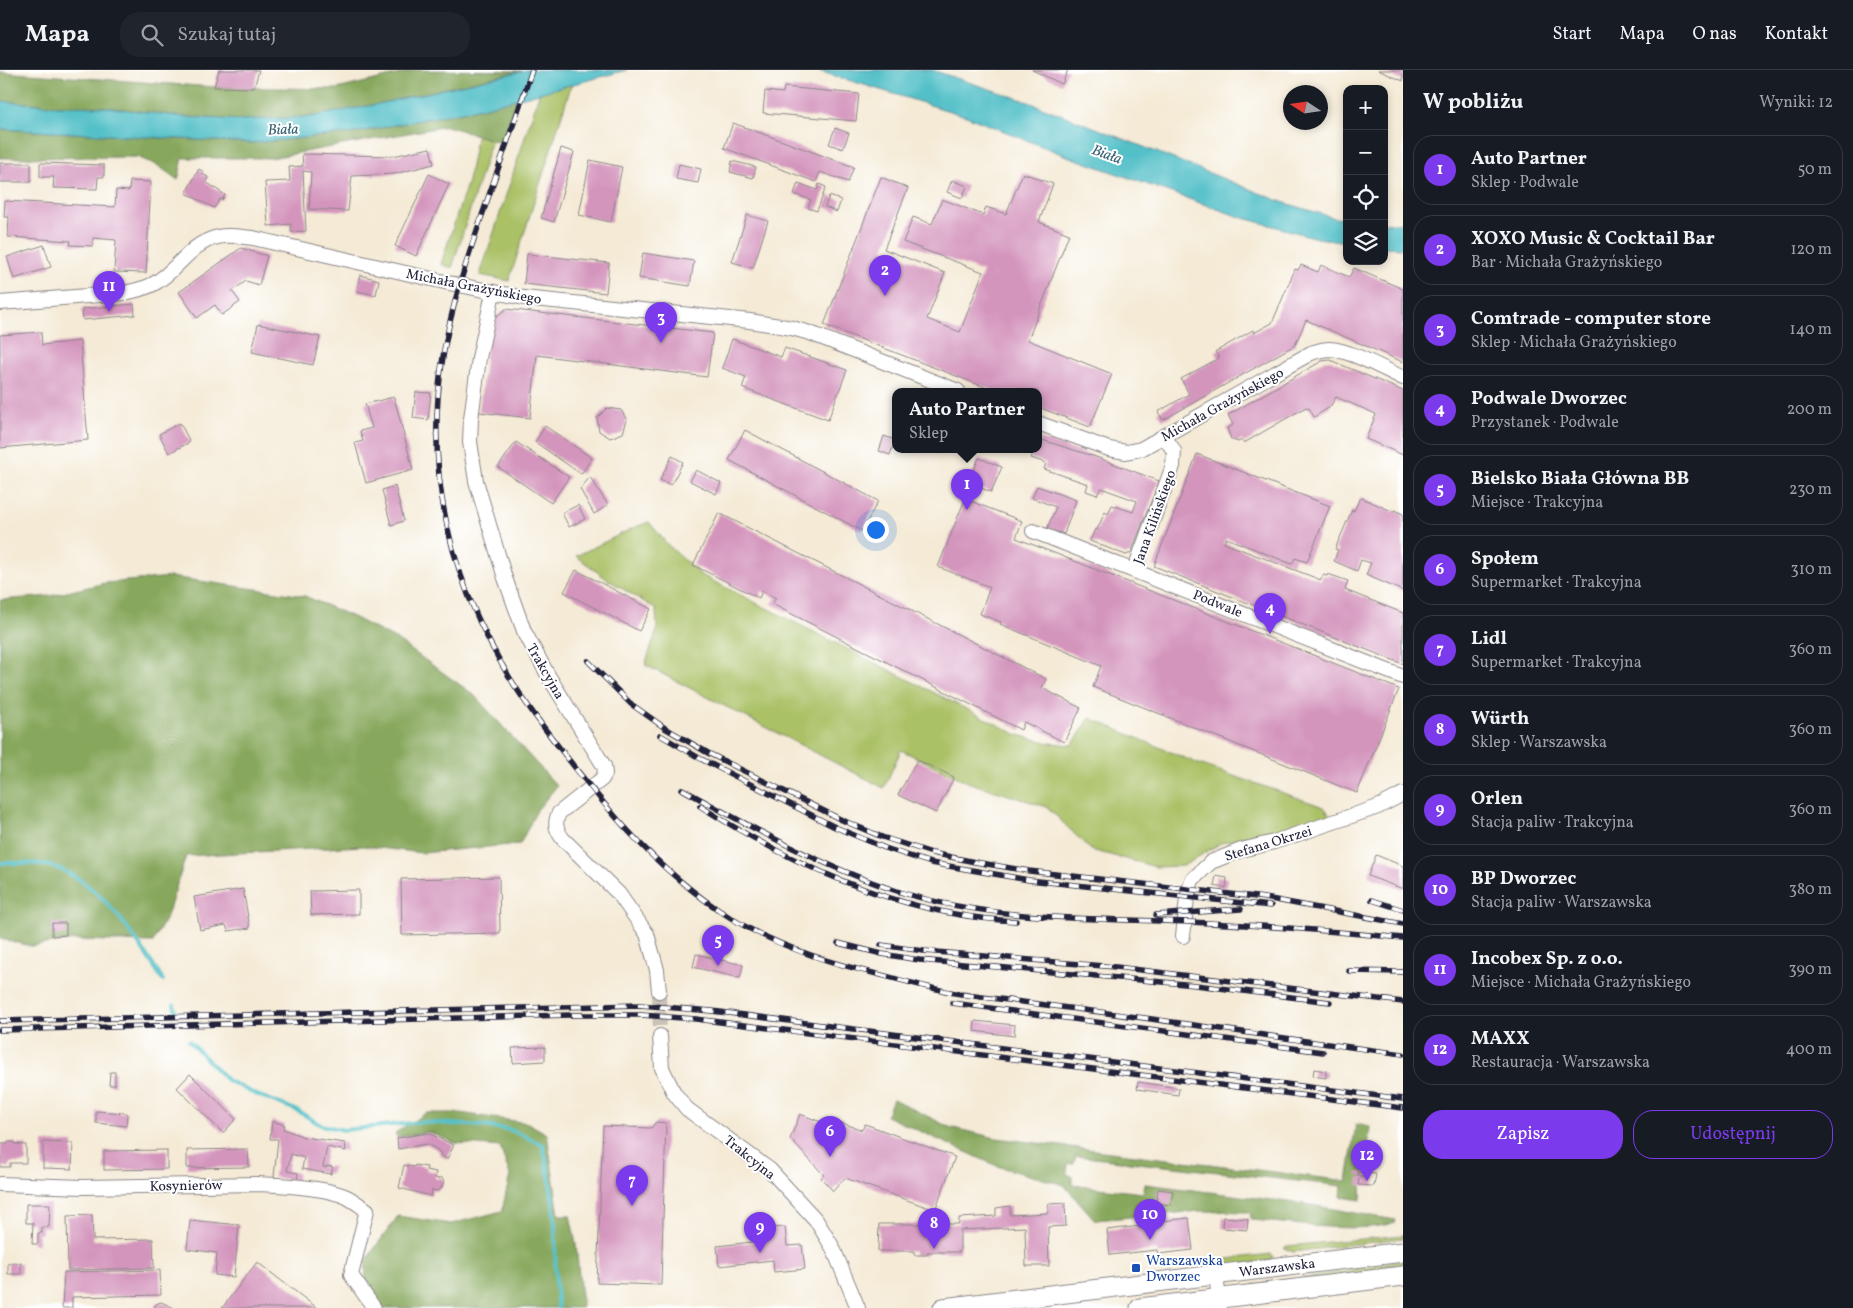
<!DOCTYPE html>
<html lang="pl">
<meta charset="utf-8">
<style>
:root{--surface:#171b24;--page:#20242c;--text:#f1f3f6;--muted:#9ea1a6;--line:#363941;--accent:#7c3aed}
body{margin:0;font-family:Vollkorn,serif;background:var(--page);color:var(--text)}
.controls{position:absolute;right:15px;top:15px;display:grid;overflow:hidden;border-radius:10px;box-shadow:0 2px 8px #0003}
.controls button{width:45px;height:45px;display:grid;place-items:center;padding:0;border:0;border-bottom:1px solid var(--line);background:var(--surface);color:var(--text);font:25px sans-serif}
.compass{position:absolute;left:1283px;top:15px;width:45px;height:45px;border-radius:50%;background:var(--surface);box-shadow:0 2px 8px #0003;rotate:282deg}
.you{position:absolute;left:875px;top:459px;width:18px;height:18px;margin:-12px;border:4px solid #fff;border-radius:50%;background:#1a73e8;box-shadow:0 0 0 8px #1a73e833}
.badge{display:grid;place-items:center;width:32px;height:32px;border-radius:50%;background:var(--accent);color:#fff;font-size:16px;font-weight:700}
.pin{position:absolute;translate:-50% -41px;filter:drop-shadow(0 1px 2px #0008)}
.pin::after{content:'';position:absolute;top:26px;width:18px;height:15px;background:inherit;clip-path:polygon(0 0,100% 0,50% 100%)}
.popup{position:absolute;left:892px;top:318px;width:150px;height:65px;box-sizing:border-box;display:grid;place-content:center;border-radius:10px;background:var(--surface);filter:drop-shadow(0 1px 4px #0005);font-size:16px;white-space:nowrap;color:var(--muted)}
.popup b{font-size:19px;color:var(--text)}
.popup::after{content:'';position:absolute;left:50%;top:100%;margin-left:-10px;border:10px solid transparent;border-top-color:var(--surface)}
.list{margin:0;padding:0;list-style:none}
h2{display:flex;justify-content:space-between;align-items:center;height:65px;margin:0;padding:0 20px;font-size:21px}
h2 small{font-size:16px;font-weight:400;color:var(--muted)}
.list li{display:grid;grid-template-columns:32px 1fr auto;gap:15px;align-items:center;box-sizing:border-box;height:70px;margin:0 10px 10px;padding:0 10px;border:1px solid var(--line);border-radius:20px}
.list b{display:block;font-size:19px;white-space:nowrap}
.list p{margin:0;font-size:16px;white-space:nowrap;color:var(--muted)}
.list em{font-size:16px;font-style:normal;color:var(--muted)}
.actions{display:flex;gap:10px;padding:15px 20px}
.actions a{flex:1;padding:11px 0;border:1px solid var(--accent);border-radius:20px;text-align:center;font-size:18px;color:var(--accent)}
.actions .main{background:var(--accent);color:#fff}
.icon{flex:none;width:28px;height:28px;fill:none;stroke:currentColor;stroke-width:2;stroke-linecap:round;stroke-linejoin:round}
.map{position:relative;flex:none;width:1403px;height:1238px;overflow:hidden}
header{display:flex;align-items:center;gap:30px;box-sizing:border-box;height:70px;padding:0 25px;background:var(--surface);border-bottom:1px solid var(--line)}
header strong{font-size:24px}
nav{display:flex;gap:28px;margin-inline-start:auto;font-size:18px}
.search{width:350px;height:45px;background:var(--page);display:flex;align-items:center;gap:12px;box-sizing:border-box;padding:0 18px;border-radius:20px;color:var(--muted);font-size:19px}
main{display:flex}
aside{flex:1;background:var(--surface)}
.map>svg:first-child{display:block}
</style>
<header>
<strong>Mapa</strong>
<div class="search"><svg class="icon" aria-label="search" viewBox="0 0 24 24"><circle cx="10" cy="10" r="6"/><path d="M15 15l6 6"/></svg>Szukaj tutaj</div>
<nav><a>Start</a><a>Mapa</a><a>O nas</a><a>Kontakt</a></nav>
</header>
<main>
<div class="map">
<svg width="1403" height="1238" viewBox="0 0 1403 1238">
<rect width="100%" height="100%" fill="#fff"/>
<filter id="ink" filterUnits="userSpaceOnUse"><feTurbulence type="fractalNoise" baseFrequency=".02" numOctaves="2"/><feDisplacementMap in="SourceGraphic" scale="10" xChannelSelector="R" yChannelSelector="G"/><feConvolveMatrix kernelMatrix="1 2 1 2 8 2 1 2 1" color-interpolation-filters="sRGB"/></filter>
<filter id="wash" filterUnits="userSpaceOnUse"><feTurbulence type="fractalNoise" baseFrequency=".0096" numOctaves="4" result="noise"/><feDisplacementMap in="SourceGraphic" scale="20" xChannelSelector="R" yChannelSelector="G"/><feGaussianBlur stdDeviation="1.12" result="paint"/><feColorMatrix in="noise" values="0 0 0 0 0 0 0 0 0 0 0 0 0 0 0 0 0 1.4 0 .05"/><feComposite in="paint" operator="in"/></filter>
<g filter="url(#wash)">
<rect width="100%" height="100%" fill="#f4ead5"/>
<path fill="#aac166" stroke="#667250" d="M572 13 509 211 480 205 540 21Z
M477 64 492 69 452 198 441 194 468 111Z
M649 452 668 475 701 505 1018 665 1050 673 1072 675 1090 648 1199 694 1324 737 1331 747 1221 773 1183 796 1156 797 1091 780 1047 737 970 713 901 680 884 718 645 595 657 560 656 539 608 510 576 486 633 458Z
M1403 1165V1168L1293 1182 1284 1178 1287 1176Z
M1271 1184 1273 1187 1271 1190 1230 1196 1193 1193Z
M1403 1189V1194L1346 1206 1254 1215 1318 1206Z"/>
<path fill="#87a75b" stroke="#54644b" d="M416 0 521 1 378 34 310 47 241 50 185 47 106 37 59 36 0 31V2L214 17 337 19Z
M517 28 502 73 447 56 271 88H183L178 110 157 95 137 87 0 88V59L252 73 354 63 482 38Z
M171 507 305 526 353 547 397 570 473 624 557 716 537 740 520 774 422 783 363 776 186 786 167 846 153 872 76 870 31 876 0 869V530L50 526 105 513Z
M893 1029 949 1057 996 1068 1347 1111 1356 1054 1370 1057 1364 1103 1358 1102 1357 1104 1362 1106 1361 1130 1341 1127 1342 1116 1076 1086 1074 1094H1068L1067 1104 1072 1106V1115L1143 1123 1145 1114 1305 1134 1395 1150 1394 1153C1356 1164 1291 1153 1251 1150L1250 1142 1201 1141 1095 1150 1064 1115 997 1096 886 1046Z
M426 1043H460L528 1053 547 1064 559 1145H570L576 1174 582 1236 580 1238H381L365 1214 366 1190 398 1146 451 1154 502 1141 510 1105 500 1077 455 1073 429 1062 397 1067 395 1063Z"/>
<path fill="#52c0c8" stroke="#3a7182" d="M527 0H627L482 38 354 63 252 73 0 59V31L59 36 106 37 185 47 241 50 310 47 378 34Z
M815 0H932L1023 30 1086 54 1282 132 1335 148 1347 149V172L1317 168 1240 147 1064 85 966 46Z
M1384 153H1403V178L1384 177Z"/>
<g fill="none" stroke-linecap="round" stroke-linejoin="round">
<path stroke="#52c0c8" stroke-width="4" d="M0 793C17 793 42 792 57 798 105 816 136 870 163 910
M174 935 176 942
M189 971 227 1010 255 1024 296 1040 321 1055 344 1060 420 1052 484 1056 511 1060 543 1075C549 1102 553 1128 555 1156 556 1184 554 1210 558 1238"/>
</g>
<g id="blocks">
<path fill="#d495bd" d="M219 0H259L254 18 214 17Z
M1032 0H1068L1062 14Z
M1378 0H1403V11Z
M784 17 859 24 856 51 763 43 765 21 783 23Z
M733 53 854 97 848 112 820 102 816 112 724 78Z
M835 58 849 63 843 79 829 74Z
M430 78 434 94 394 104 352 106 348 141 309 139 311 102 303 101 306 161 291 162V154L268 156 265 112 290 111 289 97 303 96 302 84 393 86Z
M561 78 574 82 554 152 541 148Z
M590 90 622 97 611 152 579 145Z
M732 91 756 97 753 108 730 102Z
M0 93H31V112H0Z
M40 93 104 95V107H98L97 119 53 118 54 107H40Z
M679 94 701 99 698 113 676 109Z
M199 99 204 102 202 104 208 107 206 112 225 125 222 130 220 129 214 138 186 123Z
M1023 103 1053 114 1039 152 1069 164 1028 270 1112 304 1090 357 1038 337V321H995L824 255 881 107 908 118 884 179 945 203 927 249 960 262 983 202 903 172 913 147 932 154 942 129 983 145 986 137 1006 144Z
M429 104 449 114 416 186 395 176Z
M952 110 967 116 962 128 947 122Z
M130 111 151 112 146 203 114 202 116 170 93 168V176L70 175 71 171 8 167 9 147H4L5 131 115 137 116 120 129 121Z
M798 113 817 120 819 114 826 117 817 141 808 138 811 130 794 124Z
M829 126 841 130 837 142 825 137Z
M747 145 768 151 753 198 732 192Z
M44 175 51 197 14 209 7 187Z
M241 178 267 186 259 215 246 211 232 221 240 232 222 245 215 235 197 248 179 222Z
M643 183 694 191 690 216 639 208Z
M527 184 609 193 606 223 524 214Z
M1301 195 1318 202 1321 195 1349 207 1354 198 1403 219V292L1306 250 1295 275 1163 350 1158 342 1189 324 1181 309 1219 288 1215 282 1253 260 1254 263 1272 253 1295 199 1298 200Z
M360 205 379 210 376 225 357 221Z
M134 234 135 245 83 250 82 239Z
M506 239 713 263 707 307 537 285 530 348 479 342 486 280 494 248Z
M258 254 320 267 313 295 252 282Z
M41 262 42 275 80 271 88 370 0 378V265Z
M732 269 781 287 785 278 847 300 828 350 742 318 746 307 722 298Z
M1330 290 1403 321V385L1366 369 1376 344 1336 327 1330 337 1314 347 1309 338 1307 339 1306 337 1244 373 1242 370 1238 372 1231 369 1227 358 1233 355 1228 345 1322 291Z
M416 322 431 323 428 350 413 348Z
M394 327 413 400 366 413 355 373 363 371 360 361 372 358 365 334Z
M607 338 621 340 627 350 623 363 610 368 599 361 597 348Z
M180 353 190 372 169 383 159 364Z
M545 356 592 388 581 404 535 372Z
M745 360 878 431 862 461 729 390Z
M884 366 895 370 890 385 879 381Z
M1039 369 1096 387 1159 411 1131 483 1126 485 1090 471 1095 459 1097 460 1105 442 1108 444 1112 435 1133 442 1137 431 1101 418 1097 425 1086 421 1088 414 1044 399 1046 393 1031 388 1035 379H1038Z
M516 372 569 407 551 433 498 397Z
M1197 384 1330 436 1307 492 1295 488 1292 494 1226 468 1224 473 1321 510 1323 505 1327 506 1328 504 1348 511 1345 520 1403 543V594L1154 496Z
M672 386 683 392 671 415 660 410Z
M979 388 1002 397 991 422 968 413Z
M696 400 721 413 716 424 690 411Z
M590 407 608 435 594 444 580 419Z
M395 416 404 451 391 455 382 420Z
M1037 416 1076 430 1064 464 1047 459 1056 437 1032 428Z
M1362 428 1394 442V440L1403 444V521L1366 505 1371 493 1361 490 1357 501 1334 491 1338 480 1335 479 1352 440 1354 441 1359 430Z
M965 429 1022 451 1016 468 1399 619 1357 723 1093 617 1101 596 1000 554 1001 552 980 544 990 517 938 497Z
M578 435 585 449 569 457 562 443Z
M719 443 1046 609 1042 618 1081 638 1064 672 1024 652 1021 660 772 534 776 528 762 521 759 528 693 495Z
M576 500 651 539 639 561 564 522Z
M917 690 954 707 936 743 898 725Z
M1376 785 1403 796V819L1368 806Z
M1216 806 1227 808 1226 818 1214 816Z
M499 807 500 863 402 865 401 809Z
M243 819 250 858 228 861 226 855 200 860 194 827Z
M359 820V844L311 845 310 821Z
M52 853H66V865L52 866Z
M696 884 743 895 740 908 693 897Z
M975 951 1015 955 1014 966 974 961Z
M545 977V991L513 993 512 978Z
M1314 999 1326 1001V1008L1313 1006Z
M110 1002H115V1015H109Z
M190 1004 236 1049 223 1063 177 1018Z
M1138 1012 1179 1018 1178 1025 1137 1019Z
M96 1041 127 1043 126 1056 96 1053Z
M800 1044 829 1055 831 1049 862 1060 865 1054 955 1087 935 1140 845 1108 833 1121 821 1108 824 1105 790 1069Z
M272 1051 285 1055 283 1059 304 1067 345 1073 346 1081 327 1077 323 1097 326 1098V1096L333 1097 331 1104 302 1099 304 1088 291 1084 287 1101 298 1103 297 1111 274 1107 278 1069H270Z
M656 1052 666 1053 661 1215 597 1213 603 1056 651 1058Z
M428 1063 454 1075 447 1089 440 1085 441 1083 436 1079 427 1074 398 1079 397 1068Z
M8 1072H15V1074L26 1075V1093H10V1097H0L1 1074H8Z
M43 1072 73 1073 72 1099 43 1098Z
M248 1079 249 1097 187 1098V1080Z
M167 1080V1099L104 1100V1081Z
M1368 1082 1376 1083 1375 1097 1366 1096Z
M404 1095 414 1097 415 1095 427 1097 426 1100 436 1102 435 1108 438 1109 441 1107 444 1111 441 1119 436 1121 432 1120 431 1126 399 1118Z
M1358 1102 1376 1104 1374 1116 1358 1115 1359 1108H1362V1106L1357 1105Z
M1158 1119 1173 1121 1171 1135 1156 1133Z
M1065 1133 1066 1156 1048 1157 1049 1196H1026L1025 1157 960 1160V1182H927V1185H914V1181H878L879 1154H959V1148L996 1146V1138L1010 1136V1145L1048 1143V1134Z
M26 1134H50L49 1157H42V1163H38V1174H32L33 1153H26Z
M92 1145 93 1170 153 1169 154 1198 68 1200 67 1146Z
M1223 1147 1248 1149 1247 1160 1222 1158Z
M1189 1148 1193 1180 1158 1184 1157 1180 1110 1185 1107 1160 1141 1156V1158L1154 1157 1153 1152Z
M190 1150 239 1155 234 1207 215 1205 217 1183 187 1179Z
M785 1157 787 1176 802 1175 805 1199 774 1202 773 1190 719 1196 717 1176 770 1170 769 1158Z
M257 1192 317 1238H222Z
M8 1193H21V1204H8Z
M160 1200 161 1225 72 1227V1238H62L64 1202Z
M161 1232 174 1238H154L156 1234Z"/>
</g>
</g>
<g filter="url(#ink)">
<use href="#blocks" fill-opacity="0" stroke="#8b8688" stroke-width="1"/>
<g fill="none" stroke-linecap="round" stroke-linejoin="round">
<path stroke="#cac2b6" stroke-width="14" stroke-dasharray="14 7" stroke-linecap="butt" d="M659 921 660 966"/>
<defs>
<path id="street" d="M493 223 479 288 471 349 470 372 476 411 505 508 524 561 549 607 604 696 605 704 602 709 559 743C554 753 556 760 563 769L619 824 647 864 657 900 659 921
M0 233 125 223C135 220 146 219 155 213 178 200 190 173 218 167 229 164 242 167 253 168L449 213 524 228 750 251 792 258 810 263 958 321
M1038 353 1109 379 1126 382 1141 379 1311 283C1317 281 1323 279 1330 279 1350 280 1384 299 1403 308
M1033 461 1403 607
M1134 501 1173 396 1174 381 1164 366
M1183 866 1187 828 1192 810 1211 792 1241 780 1274 772 1378 737 1403 724
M660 966 662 998 674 1023 687 1039 770 1100 816 1150 833 1178 858 1238
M0 1114 83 1117 257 1114C282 1115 325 1117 347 1127 354 1131 361 1136 367 1140L351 1205 374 1238
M1216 1205 1220 1238"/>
<path id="secondary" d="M943 1238 1403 1182
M1140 1238 1403 1206"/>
</defs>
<use href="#street" stroke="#8b8688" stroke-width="16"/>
<use href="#secondary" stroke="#8b8688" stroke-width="21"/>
<use href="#street" stroke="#fff" stroke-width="14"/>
<use href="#secondary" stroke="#fff" stroke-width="19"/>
<defs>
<path id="rail" d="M532 0C517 45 501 89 486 134 464 197 443 260 438 327 429 451 471 562 545 659 600 731 653 799 731 848 776 876 826 892 877 904 901 910 926 917 950 922 969 926 988 928 1008 930 1043 935 1079 939 1115 944 1211 957 1307 972 1403 984
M588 591 631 634 665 658 708 683 842 750 882 767 932 783 975 792 1029 801 1265 828 1403 854
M660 665 701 689 835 757 885 778 931 793 1029 810 1271 836
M682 719C752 758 823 797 900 822 993 851 1092 848 1188 852 1260 855 1332 861 1403 868
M700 736C794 796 903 846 1016 851
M1372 830 1403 840
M1156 845 1241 839
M838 873 882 884 919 890 1196 915 1330 932
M881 875 924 881 1116 897 1403 932
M1349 901 1403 902
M952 933 1323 982
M0 951 640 935 712 941 1403 1029
M0 960 571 945H641L696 949 1403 1038"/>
</defs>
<use href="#rail" stroke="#22223b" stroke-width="5.5"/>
<use href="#rail" stroke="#fff" stroke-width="4" stroke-dasharray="11" stroke-linecap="butt"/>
</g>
</g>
<rect fill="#1a4fb4" stroke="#fff" stroke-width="2" x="1131" y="1193" width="10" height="10" rx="2.5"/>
<g text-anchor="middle" stroke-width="4" stroke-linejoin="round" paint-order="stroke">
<g font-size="14" fill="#22223b" stroke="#fff">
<text transform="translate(474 216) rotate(11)" y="5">Michała Grażyńskiego</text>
<text transform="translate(1222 334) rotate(-29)" y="5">Michała Grażyńskiego</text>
<text transform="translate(1154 447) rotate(-70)" y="5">Jana Kilińskiego</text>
<text transform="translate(1218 533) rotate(22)" y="5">Podwale</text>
<text transform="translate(546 601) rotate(60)" y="5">Trakcyjna</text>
<text transform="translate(1268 773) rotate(-17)" y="5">Stefana Okrzei</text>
<text transform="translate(750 1087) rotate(39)" y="5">Trakcyjna</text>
<text transform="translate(186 1115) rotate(-1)" y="5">Kosynierów</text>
<text transform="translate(1277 1197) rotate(-7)" y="5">Warszawska</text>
</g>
<g font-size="14" fill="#164399" stroke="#fff" text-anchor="start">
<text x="1146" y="1195">Warszawska<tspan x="1146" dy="16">Dworzec</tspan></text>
</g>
<g font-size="15" font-style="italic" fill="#356173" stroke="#fff">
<text transform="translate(283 59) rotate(-2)" y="5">Biała</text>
<text transform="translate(1107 84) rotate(20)" y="5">Biała</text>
</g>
</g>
</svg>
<div class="controls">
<button>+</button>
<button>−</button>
<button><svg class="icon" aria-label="locate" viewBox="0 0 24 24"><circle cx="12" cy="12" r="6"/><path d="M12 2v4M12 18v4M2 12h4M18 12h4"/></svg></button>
<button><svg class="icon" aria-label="layers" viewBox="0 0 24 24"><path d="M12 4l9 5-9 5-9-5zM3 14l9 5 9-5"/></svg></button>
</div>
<svg class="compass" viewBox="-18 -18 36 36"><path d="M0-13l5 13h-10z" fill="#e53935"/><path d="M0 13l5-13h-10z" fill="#9ea1a6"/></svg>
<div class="you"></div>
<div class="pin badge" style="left:967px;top:440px">1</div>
<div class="popup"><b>Auto Partner</b>Sklep</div>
<div class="pin badge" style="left:885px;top:226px">2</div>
<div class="pin badge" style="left:661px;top:273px">3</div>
<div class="pin badge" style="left:1270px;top:564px">4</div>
<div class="pin badge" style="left:718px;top:896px">5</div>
<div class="pin badge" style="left:830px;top:1087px">6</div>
<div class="pin badge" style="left:632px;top:1136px">7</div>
<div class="pin badge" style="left:934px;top:1179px">8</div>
<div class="pin badge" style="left:760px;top:1183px">9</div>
<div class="pin badge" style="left:1150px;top:1170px">10</div>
<div class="pin badge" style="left:109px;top:242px">11</div>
<div class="pin badge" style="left:1367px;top:1111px">12</div>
</div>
<aside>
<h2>W pobliżu<small>Wyniki: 12</small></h2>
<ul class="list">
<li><span class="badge">1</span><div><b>Auto Partner</b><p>Sklep · Podwale</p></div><em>50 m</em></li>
<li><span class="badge">2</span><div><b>XOXO Music &amp; Cocktail Bar</b><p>Bar · Michała Grażyńskiego</p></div><em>120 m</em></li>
<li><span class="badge">3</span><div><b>Comtrade - computer store</b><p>Sklep · Michała Grażyńskiego</p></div><em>140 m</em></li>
<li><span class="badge">4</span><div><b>Podwale Dworzec</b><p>Przystanek · Podwale</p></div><em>200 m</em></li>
<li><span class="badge">5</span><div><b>Bielsko Biała Główna BB</b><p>Miejsce · Trakcyjna</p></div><em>230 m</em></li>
<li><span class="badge">6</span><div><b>Społem</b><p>Supermarket · Trakcyjna</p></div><em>310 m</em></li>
<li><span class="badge">7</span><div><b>Lidl</b><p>Supermarket · Trakcyjna</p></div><em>360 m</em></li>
<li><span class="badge">8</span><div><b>Würth</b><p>Sklep · Warszawska</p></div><em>360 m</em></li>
<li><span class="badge">9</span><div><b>Orlen</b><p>Stacja paliw · Trakcyjna</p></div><em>360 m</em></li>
<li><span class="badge">10</span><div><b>BP Dworzec</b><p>Stacja paliw · Warszawska</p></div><em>380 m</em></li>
<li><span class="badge">11</span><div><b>Incobex Sp. z o.o.</b><p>Miejsce · Michała Grażyńskiego</p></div><em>390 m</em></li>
<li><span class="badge">12</span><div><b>MAXX</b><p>Restauracja · Warszawska</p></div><em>400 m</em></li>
</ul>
<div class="actions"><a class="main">Zapisz</a><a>Udostępnij</a></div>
</aside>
</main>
